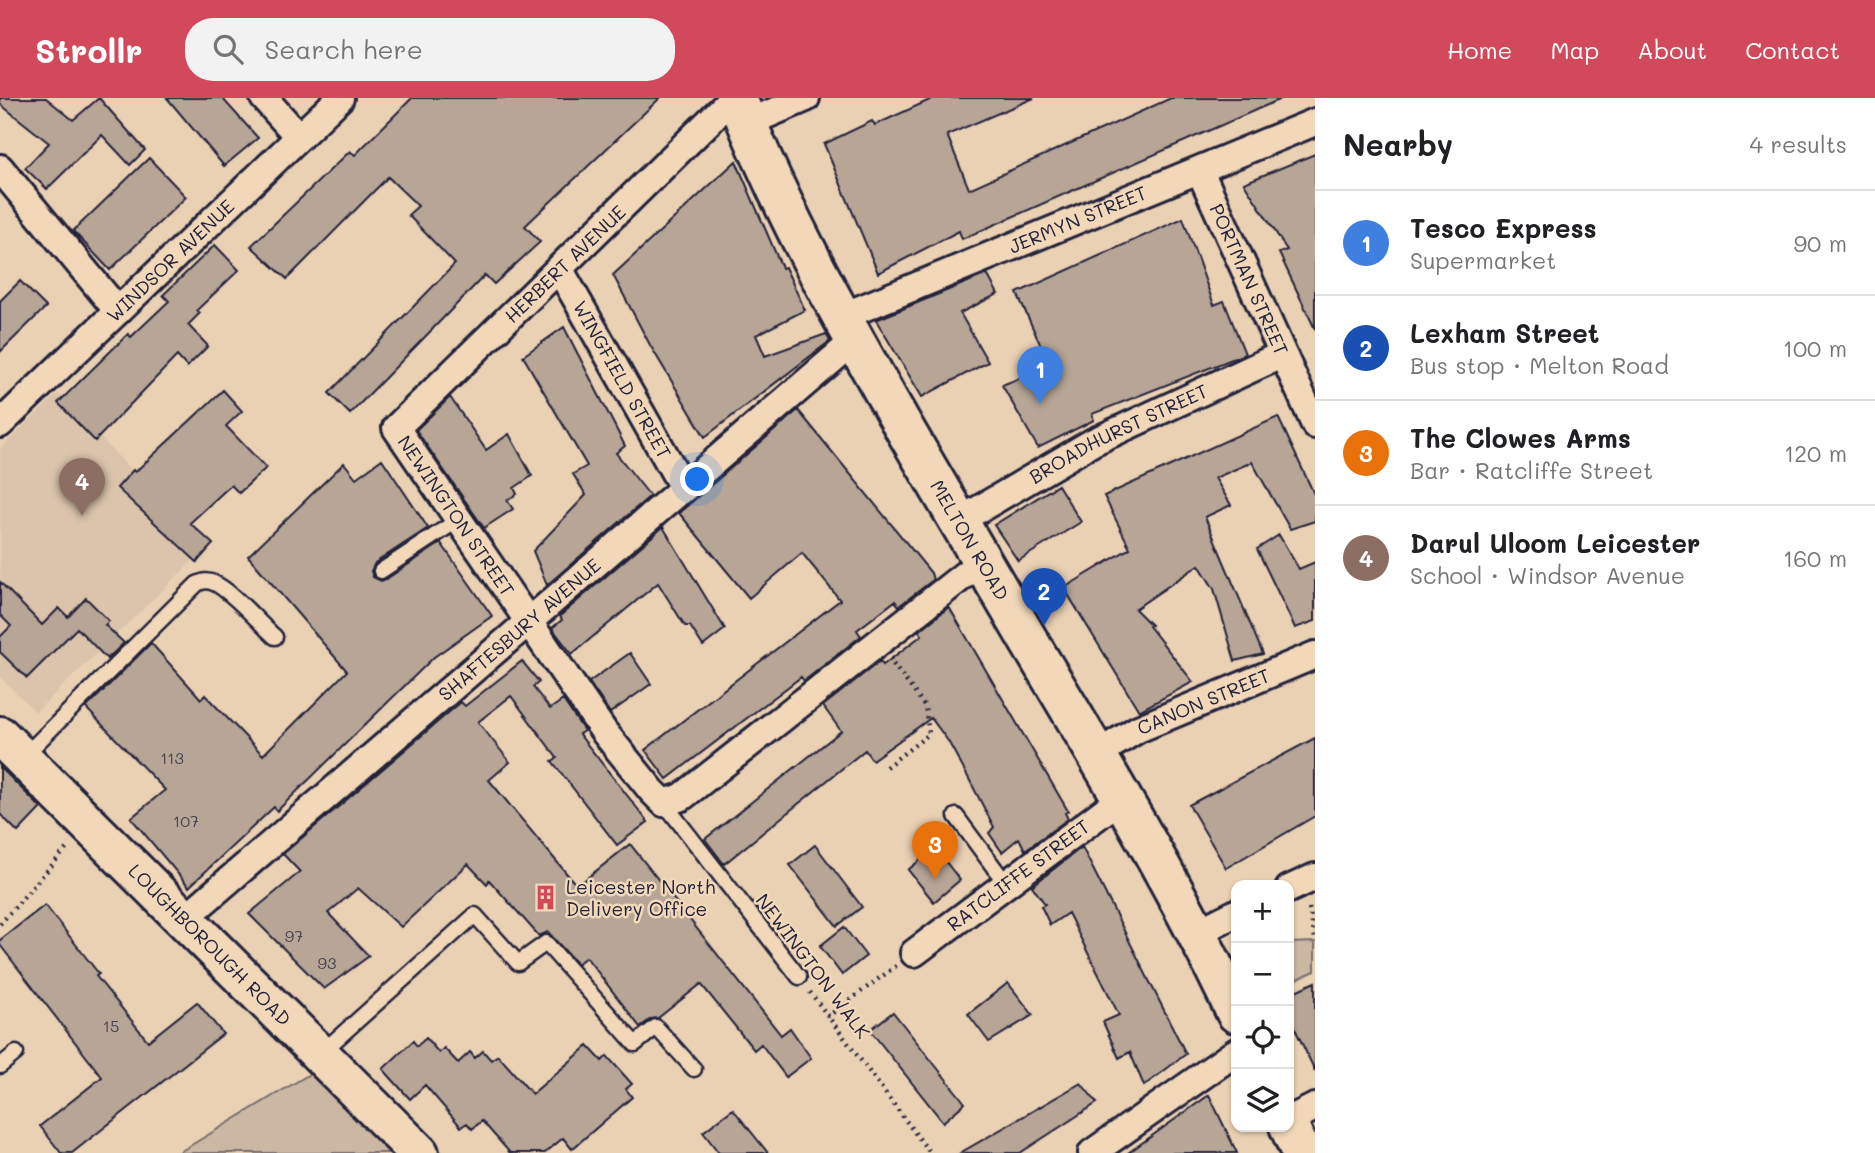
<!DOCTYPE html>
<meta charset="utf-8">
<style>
:root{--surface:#fff;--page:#f2f2f2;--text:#202124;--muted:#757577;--line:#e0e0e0;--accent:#d1495b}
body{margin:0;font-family:Mali,sans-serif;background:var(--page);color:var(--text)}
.controls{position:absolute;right:21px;bottom:21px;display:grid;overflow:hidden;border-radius:14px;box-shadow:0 2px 5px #0004}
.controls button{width:63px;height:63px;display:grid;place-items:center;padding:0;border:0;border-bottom:2px solid var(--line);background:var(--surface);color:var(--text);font:35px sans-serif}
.you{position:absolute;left:698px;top:382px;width:24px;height:24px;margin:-18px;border:5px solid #fff;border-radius:50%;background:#1a73e8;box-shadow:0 0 0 10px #1a73e833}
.badge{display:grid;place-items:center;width:46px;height:46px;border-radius:50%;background:var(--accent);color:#fff;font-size:23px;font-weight:700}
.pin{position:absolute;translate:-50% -58px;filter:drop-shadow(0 2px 4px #0008)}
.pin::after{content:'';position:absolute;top:37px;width:24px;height:21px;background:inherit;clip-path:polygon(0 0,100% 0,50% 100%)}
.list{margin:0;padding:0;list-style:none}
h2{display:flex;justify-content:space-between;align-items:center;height:91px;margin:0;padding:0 28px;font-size:30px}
h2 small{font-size:23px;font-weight:400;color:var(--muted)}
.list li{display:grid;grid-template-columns:46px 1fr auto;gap:21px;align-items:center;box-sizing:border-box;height:105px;padding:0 28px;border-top:2px solid var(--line)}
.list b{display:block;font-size:26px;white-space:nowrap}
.list p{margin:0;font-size:23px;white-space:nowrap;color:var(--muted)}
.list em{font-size:23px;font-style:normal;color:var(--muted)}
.icon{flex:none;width:38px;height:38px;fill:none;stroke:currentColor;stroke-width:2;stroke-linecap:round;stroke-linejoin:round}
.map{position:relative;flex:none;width:1315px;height:1055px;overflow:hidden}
header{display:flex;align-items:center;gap:42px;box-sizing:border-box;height:98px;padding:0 35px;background:var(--accent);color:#fff}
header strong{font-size:33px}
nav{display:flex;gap:38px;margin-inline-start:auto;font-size:24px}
.search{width:490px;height:63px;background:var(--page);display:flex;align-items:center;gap:18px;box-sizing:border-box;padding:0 24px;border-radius:28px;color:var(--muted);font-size:26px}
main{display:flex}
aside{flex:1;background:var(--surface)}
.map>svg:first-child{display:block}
</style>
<header>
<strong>Strollr</strong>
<div class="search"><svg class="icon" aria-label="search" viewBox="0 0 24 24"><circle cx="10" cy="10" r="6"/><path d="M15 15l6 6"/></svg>Search here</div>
<nav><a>Home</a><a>Map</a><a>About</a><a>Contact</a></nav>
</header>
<main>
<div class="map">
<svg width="1315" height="1055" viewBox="0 0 1315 1055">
<rect width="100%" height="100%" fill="#ead1b4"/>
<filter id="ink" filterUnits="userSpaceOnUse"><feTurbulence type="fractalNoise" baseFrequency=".0143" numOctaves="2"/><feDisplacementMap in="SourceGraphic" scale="14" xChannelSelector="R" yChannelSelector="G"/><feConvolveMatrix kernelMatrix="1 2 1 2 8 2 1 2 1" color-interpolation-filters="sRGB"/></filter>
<g filter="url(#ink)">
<path fill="#dbc4ab" d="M58 295 132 373 202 454 36 614 0 579V351Z"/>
<path fill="#ccb7a2" stroke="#776c6e" stroke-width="2" d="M1315 844V873L1290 884 1289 845Z
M318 971 391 1055H178Z"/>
<path fill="#b7a696" stroke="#22223b" stroke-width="2" d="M0 0H46L73 22 99 0 145 52 130 67 102 37 47 91 25 70 49 45 0 6Z
M167 0H222L258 40 224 68Z
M412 0H660L525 128 540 144 494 186 485 177 350 316 329 295 455 166 408 117 418 108 388 79 287 181 251 148 350 53 355 57Z
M934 0H1034L947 37 969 91 1171 0H1283L962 141 959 133 878 175 824 46 872 23 875 27Z
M1315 56V231L1279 155 1287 152 1244 85Z
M149 60 186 99 110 172 73 133Z
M736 63 782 170 785 169 805 212 756 237 765 258 826 236 830 243 705 339 650 247 613 177Z
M1183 120 1214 207 1224 203 1245 256 1092 316 1094 322 1038 350 1002 287 1050 268 1017 195Z
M215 147 239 172 197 212 200 215 188 227 208 248 187 269 177 258 95 343 58 305 128 236 131 239 169 203 163 197Z
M987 176 998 196 960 215 988 264 922 299 876 222Z
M20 183 46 209 0 254V203Z
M564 229 625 348 616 355 650 398 547 487 533 453 586 397 573 376 587 368 523 258Z
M223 292 242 313 226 328 266 370 239 395 231 387 190 425 213 446 197 464 117 390 133 372 135 374Z
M450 299 486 352 509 336 532 378 514 390 517 396 507 402 513 411 484 430 416 332Z
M798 312 931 475 933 482 899 508 895 503 857 532 861 538 804 583 801 579 667 681 645 652 840 502 802 455 749 500 679 415Z
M1278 319 1315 398V423L1290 431 1252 364 1215 380 1231 407 1205 419 1263 556 1235 563 1214 491 1199 467 1135 511 1151 527 1149 528 1193 584 1139 613 1064 490 1130 450 1104 398Z
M382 361 428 430 375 465 371 473 373 479 381 483 386 481 441 445 492 518 434 559 277 713 274 709 189 789 131 720 165 692 86 610 151 545 201 601 205 597 263 657 347 573 248 458 344 365 356 380Z
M1058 387 1081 424 1018 463 994 427Z
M663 429 725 531 703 548 690 528H685L658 485 572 556 552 530 562 522 560 518Z
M1279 437 1299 471 1315 464V523L1295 530 1257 451Z
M0 484 42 527 59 510 68 519 86 500 109 523 105 527 124 545 107 561 77 530 27 580 0 554V539L11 528 0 517Z
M949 509 1068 713 1065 715 1068 721 1025 752 1019 740 1002 754 989 735 994 729 969 681 948 643 931 620 872 662 865 652 724 766 705 741 841 633 823 608 880 563 883 567 922 537 919 533Z
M630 555 651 586 610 615 589 584Z
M522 563 539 584 533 589 550 611 563 602 584 633 579 636 648 724 617 747 552 663 557 660 511 598 478 624 510 664 489 682 577 788 630 746 781 937 790 930 811 960 786 979 761 946 754 952 701 886 658 920 651 921 640 929 586 859 577 866 548 834 539 838 489 782 487 786 468 766 401 829 358 790 328 815 369 858 324 891 249 816 300 774 283 756 461 604 465 608Z
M1315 640V718L1226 770 1189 707Z
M0 669 41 710 18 734 0 716Z
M815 747 862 809 837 828 790 767Z
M1082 749 1186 956 1144 988 1130 954 1119 960 1103 924 1119 917 1068 815 1050 827 1041 808 1045 806 1032 788Z
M935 750 960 782 934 804 908 772Z
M45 807 99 876 96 878 148 943 197 904 223 936 72 1055H61L40 1028 102 979 0 847V842Z
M844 829 866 858 842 877 820 848Z
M1315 884V973L1289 918V896Z
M1008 885 1033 917 989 944 968 916Z
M893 914 965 1005 943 1024 870 932Z
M426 940 439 955 444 950 458 965 470 954 475 960 483 953 491 962 498 957 532 996 588 948 602 963 607 958 632 986 626 991 632 999 572 1051 563 1040 545 1055H510L482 1023 472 1031 467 1025 461 1029 425 987 410 1001 383 971 413 943 417 948Z
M1081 985 1097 1005 1020 1055H960Z
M1209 997 1237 1055H1128Z
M733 1011 768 1055H719L703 1034Z"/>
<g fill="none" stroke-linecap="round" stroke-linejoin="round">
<defs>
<path id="lane" d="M381 473 458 422
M23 659 197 486C203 483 207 482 214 485 232 493 259 525 275 539
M664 705 799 879
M956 718 1007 787
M320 956 475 817 518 865 546 845 635 946 656 929 694 971
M0 968 16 955"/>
<g id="street">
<path d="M264 0 299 39"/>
<path id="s1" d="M733 0 396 330 605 635 652 693 664 705 682 699 982 463"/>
<path d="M747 25 806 0"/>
<path d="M0 70 118 213"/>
<path id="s2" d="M1200 73 1315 327"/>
<path id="s3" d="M560 172 684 391"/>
<path id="s4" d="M841 219 1315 24"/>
<path id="s5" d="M0 326 340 0"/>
<path id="s6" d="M959 423 1093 344 1281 257"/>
<path id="s7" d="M1097 656 1138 631 1315 557"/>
<path d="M1289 791 1315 779"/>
<path id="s8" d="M184 821 854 243"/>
<path d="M1198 834 1236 815"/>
<path id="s9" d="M914 855 1123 699"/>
<path d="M1289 1022 1315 1009"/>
<path d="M1092 1055 1236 954"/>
</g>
<g id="secondary">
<path id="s10" d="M0 638 419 1055"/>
</g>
<g id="primary">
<path id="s11" d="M737 0C783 117 845 226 907 335 948 405 989 475 1030 545 1103 667 1176 787 1236 915"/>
<path d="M1289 1028 1301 1055"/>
</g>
</defs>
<use href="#lane" stroke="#22223b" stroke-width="19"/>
<use href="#street" stroke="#22223b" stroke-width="32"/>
<use href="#secondary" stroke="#22223b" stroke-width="44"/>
<use href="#primary" stroke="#22223b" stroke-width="44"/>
<path stroke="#22223b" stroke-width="4.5" stroke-dasharray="2 5" stroke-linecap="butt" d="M886 669 929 636 925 608 893 566
M1309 810 1315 840
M0 826 67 750
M810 894 930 1055
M827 919 896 868"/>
<use href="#lane" stroke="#f2d8b9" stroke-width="14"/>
<use href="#street" stroke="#f2d8b9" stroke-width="26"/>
<use href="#secondary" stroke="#f2d8b9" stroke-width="38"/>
<use href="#primary" stroke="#f2d8b9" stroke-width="38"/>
</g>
</g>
<defs>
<symbol id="building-bare" viewBox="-9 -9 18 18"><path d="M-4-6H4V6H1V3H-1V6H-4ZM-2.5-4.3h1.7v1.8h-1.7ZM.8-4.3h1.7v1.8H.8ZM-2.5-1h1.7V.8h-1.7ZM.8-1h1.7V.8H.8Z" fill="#d1495b" stroke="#f2d8b9" stroke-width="2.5" paint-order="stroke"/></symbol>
</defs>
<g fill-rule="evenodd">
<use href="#building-bare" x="528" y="782" width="35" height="35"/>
</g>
<g text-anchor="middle" stroke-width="5" stroke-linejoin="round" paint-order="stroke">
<g font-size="16" fill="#474352">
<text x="172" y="666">113</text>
<text x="186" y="729">107</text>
<text x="294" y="844">97</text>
<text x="327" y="871">93</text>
<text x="111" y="934">15</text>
</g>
<g font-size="19" fill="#22223b" stroke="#f2d8b9">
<text dy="7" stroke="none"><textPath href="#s4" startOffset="256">JERMYN STREET</textPath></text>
<text dy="7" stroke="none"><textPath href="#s5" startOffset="236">WINDSOR AVENUE</textPath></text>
<text transform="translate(565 166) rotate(-44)" y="7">HERBERT AVENUE</text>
<text dy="7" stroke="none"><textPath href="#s2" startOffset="119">PORTMAN STREET</textPath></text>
<text dy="7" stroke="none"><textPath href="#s3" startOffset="126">WINGFIELD STREET</textPath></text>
<text dy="7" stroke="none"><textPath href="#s6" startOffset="182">BROADHURST STREET</textPath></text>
<text dy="7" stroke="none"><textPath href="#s1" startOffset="578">NEWINGTON STREET</textPath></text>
<text dy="7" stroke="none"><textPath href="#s11" startOffset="500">MELTON ROAD</textPath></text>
<text dy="7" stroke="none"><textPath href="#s8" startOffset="443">SHAFTESBURY AVENUE</textPath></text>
<text dy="7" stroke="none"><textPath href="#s7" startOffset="119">CANON STREET</textPath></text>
<text dy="7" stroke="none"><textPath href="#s9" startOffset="130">RATCLIFFE STREET</textPath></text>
<text dy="7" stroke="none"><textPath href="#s10" startOffset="296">LOUGHBOROUGH ROAD</textPath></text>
<text transform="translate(813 868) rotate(53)" y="7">NEWINGTON WALK</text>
</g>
<g font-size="19" fill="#22223b" stroke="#f2d8b9" text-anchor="start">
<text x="566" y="796">Leicester North<tspan x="566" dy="22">Delivery Office</tspan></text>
</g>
</g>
</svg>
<div class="controls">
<button>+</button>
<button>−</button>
<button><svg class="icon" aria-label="locate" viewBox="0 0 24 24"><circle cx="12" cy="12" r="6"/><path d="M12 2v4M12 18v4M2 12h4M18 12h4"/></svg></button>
<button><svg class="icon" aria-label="layers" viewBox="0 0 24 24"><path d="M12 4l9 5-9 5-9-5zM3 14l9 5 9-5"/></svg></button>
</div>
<div class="you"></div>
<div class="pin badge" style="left:1040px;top:306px;background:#3f7fe0">1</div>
<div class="pin badge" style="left:1044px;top:528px;background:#1a4fb4">2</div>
<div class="pin badge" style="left:935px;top:781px;background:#e8710a">3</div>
<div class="pin badge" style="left:82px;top:418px;background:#8d6e63">4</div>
</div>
<aside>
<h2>Nearby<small>4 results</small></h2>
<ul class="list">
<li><span class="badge" style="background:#3f7fe0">1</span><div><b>Tesco Express</b><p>Supermarket</p></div><em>90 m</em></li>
<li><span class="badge" style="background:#1a4fb4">2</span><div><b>Lexham Street</b><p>Bus stop · Melton Road</p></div><em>100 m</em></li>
<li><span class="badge" style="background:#e8710a">3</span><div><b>The Clowes Arms</b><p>Bar · Ratcliffe Street</p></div><em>120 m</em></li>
<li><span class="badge" style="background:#8d6e63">4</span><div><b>Darul Uloom Leicester</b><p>School · Windsor Avenue</p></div><em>160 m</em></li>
</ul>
</aside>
</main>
